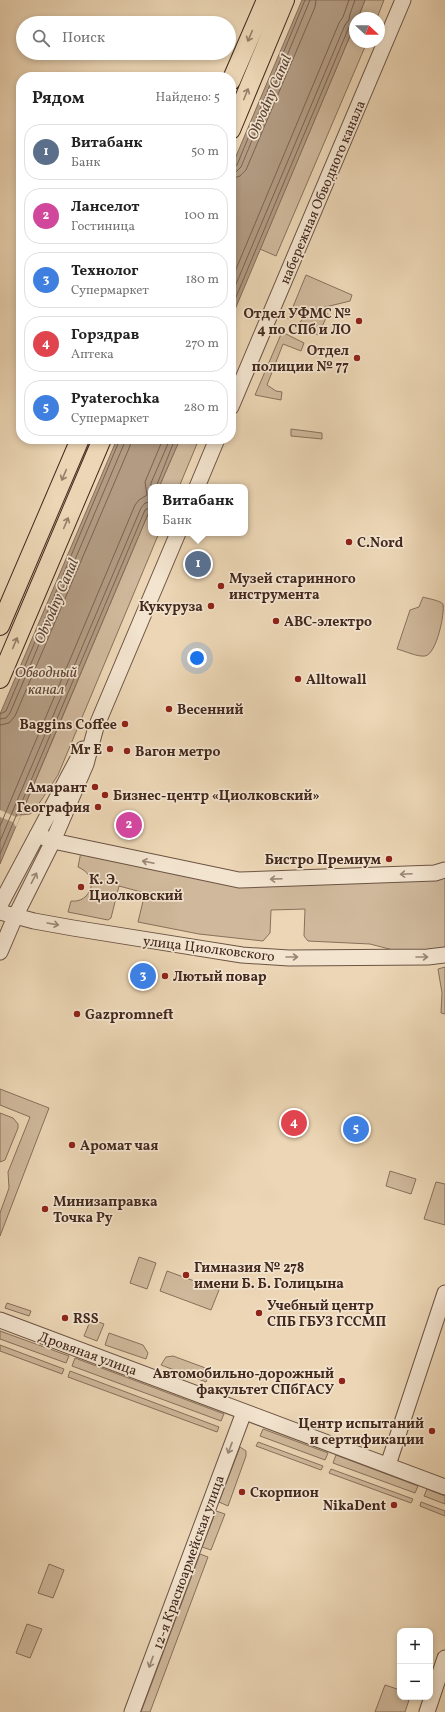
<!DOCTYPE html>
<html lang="ru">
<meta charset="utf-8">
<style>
:root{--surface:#fff;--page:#f2f2f2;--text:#222;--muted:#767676;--line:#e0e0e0;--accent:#8f2418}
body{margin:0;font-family:Vollkorn,serif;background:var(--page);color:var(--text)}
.controls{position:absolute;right:12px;bottom:12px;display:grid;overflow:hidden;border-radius:8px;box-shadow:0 2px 6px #0003}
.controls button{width:36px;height:36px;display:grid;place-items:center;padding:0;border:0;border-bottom:1px solid var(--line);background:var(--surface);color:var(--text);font:20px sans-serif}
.compass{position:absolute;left:349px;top:12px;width:36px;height:36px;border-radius:50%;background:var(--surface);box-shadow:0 2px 6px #0003;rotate:112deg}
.you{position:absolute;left:197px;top:658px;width:14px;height:14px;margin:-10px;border:3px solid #fff;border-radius:50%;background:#1a73e8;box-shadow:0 0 0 6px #1a73e833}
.badge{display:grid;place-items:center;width:26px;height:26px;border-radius:50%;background:var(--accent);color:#fff;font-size:13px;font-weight:700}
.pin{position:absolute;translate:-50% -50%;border:2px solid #fff;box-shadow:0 1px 4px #0006}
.popup{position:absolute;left:148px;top:484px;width:100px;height:52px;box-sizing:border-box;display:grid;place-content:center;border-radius:8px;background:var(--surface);filter:drop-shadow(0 1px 3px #0005);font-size:13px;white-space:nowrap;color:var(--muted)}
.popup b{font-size:15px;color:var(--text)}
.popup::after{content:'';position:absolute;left:50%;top:100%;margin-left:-8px;border:8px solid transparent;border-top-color:var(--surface)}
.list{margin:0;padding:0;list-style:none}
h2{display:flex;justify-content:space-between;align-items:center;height:52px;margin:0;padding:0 16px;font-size:17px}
h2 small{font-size:13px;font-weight:400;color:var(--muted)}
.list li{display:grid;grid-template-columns:26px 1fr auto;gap:12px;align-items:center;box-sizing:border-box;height:56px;margin:0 8px 8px;padding:0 8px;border:1px solid var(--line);border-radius:16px}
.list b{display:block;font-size:15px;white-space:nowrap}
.list p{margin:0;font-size:13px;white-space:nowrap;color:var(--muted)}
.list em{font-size:13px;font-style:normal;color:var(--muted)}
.icon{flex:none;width:22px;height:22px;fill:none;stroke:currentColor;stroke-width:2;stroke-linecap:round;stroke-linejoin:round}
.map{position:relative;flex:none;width:445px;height:1712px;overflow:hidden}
.search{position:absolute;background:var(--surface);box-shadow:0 2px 6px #0003;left:16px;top:16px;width:220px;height:44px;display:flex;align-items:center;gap:10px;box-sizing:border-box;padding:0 14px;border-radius:22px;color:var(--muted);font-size:15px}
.panel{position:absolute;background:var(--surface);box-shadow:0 2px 6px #0003;left:16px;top:72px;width:220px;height:372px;border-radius:16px}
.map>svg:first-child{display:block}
</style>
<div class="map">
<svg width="445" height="1712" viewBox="0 0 445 1712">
<rect width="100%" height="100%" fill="#ecd6b5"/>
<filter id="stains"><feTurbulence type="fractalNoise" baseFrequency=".005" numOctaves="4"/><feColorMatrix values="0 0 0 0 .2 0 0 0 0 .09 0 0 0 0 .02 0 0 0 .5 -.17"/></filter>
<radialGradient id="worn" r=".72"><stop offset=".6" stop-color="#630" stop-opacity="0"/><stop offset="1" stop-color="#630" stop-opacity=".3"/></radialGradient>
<path fill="#cfb89b" stroke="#88705c" d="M365 0H384L377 18H358Z
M355 24V42H367L276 256 260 249Z
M306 275 352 295 350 301 293 315 288 319Z
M327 313 328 314 318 335 299 327V325L302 319Z
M282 332 304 343 301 351 283 344 267 385 276 391 282 392 281 400 255 395Z
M291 429 322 433V439L291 436Z
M180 439H199L179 487H159Z
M151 507V533H159L58 775 34 811 30 814 21 815Z
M423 597C429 599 439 600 443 604 445 612 437 654 425 656 417 657 405 651 397 649L410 610 419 607Z
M81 852 193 876 445 877V949L401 952 370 944 308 941 304 936 305 909 271 910 270 933 263 941 199 934 138 922 145 893 119 886 111 918 108 920 68 912 71 901C81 902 88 897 91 887 92 877 87 871 78 867Z
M445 967V1014L441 1013 442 993 438 969Z
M0 1089 49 1108 0 1236V1213L9 1188 8 1172 30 1117 0 1105Z
M0 1113 13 1118 18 1124V1128L5 1160 0 1162Z
M390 1171 416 1179 411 1194 386 1186Z
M436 1182 445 1184V1225L424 1219Z
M139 1257 156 1263 147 1289 130 1283Z
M167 1271 219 1290 211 1310 160 1291Z
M7 1303 31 1311 29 1316 5 1308Z
M91 1319 104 1324 97 1341 84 1336Z
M0 1331 69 1356 66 1363 0 1339Z
M109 1333 143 1345 148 1353 146 1359 105 1345Z
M0 1345 64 1369 62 1374 0 1351Z
M173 1356 211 1370 206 1382 161 1365 166 1357Z
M75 1358 224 1414 221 1421 72 1366Z
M70 1371 219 1427 217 1432 68 1377Z
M263 1429 328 1453 325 1460 260 1436Z
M258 1442 323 1466 321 1470 256 1446Z
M240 1447 246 1451V1456L228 1506 219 1502Z
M336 1455 418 1486 415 1493 333 1463Z
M331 1469 413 1499 411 1503 329 1473Z
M427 1489 445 1496V1504L424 1496Z
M421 1502 445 1511V1516L420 1506Z
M216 1511 225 1514 211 1550 202 1547Z
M200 1554 208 1557 150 1712H141Z
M49 1564 64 1570 53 1598 38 1593Z
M27 1624 42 1629 30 1658 16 1653Z
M385 1685 400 1690V1697H410L405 1712H375Z"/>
<path fill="#b29b82" stroke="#856d5a" d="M302 0H365L358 18H355V24L231 319V168Z
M117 439H180L159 487H151V507L0 864V714Z"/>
<path fill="#ecd6b5" d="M0 810 16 817 21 815 16 827 13 822 0 817Z"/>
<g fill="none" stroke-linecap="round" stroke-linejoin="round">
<path stroke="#7a6250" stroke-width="1" d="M231 168 237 165 305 0
M231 173 237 171 241 167 310 0
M231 179 240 176 246 170 315 7 316 0
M231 281 339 23 343 17 349 0
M231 296 345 25 349 20 350 14 355 0
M231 309 349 27 355 24
M156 487 175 439
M151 488V483L170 439
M0 714 6 711 120 439
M0 719 6 718 10 713 124 444 125 439
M0 725 9 723 15 716 130 446 131 439
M0 826 135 505 139 500 147 495 145 482 163 439
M0 841 141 508 145 503 151 502
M0 854 145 510 151 507"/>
<defs>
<path id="minor" d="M231 407 403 0
M197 487 217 439
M37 835 53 841 239 880 435 873 445 870
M0 905 83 749
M0 912 34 921 73 928 242 955 289 958 428 957 445 955
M0 952 15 917 53 841 86 764 96 727 178 533
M0 1320 445 1487
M388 1465 445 1293
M132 1712 244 1412
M427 1712 445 1658"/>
<path id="major" d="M231 81 266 0
M231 130 285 0
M0 626 80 439
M0 679 102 439"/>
</defs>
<use href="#minor" stroke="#6c5444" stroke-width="17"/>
<use href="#major" stroke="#42281e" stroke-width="20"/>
<use href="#minor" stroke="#f3e4cf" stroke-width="15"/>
<use href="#major" stroke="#ecd6b5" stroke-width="18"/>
</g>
<defs><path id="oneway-shaft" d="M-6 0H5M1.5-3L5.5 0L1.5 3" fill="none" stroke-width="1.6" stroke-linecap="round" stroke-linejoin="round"/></defs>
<g stroke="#977f6a">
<use href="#oneway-shaft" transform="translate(250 36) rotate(113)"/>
<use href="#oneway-shaft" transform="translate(246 94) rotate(-68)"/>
<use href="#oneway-shaft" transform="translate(64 475) rotate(113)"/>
<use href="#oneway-shaft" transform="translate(66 523) rotate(-67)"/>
<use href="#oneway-shaft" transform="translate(15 643) rotate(-67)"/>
</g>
<g stroke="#9a8676">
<use href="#oneway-shaft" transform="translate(148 862) rotate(-168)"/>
<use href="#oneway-shaft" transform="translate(406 874) rotate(177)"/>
<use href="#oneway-shaft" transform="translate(34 878) rotate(-63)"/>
<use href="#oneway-shaft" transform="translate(276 879) rotate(178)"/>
<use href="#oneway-shaft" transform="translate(53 924) rotate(10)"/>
<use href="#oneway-shaft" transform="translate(292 957)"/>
<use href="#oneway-shaft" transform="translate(422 957)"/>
<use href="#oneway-shaft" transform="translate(230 1448) rotate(111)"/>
<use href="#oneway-shaft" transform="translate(151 1662) rotate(110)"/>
</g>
<g fill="#8f2418" stroke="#f3e4cf" stroke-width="1.5">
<circle cx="359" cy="321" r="4"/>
<circle cx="357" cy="358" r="4"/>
<circle cx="349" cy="542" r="4"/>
<circle cx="221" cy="586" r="4"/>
<circle cx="211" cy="606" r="4"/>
<circle cx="276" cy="621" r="4"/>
<circle cx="298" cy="679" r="4"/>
<circle cx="169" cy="709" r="4"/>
<circle cx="125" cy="724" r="4"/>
<circle cx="110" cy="749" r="4"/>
<circle cx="127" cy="751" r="4"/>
<circle cx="95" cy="787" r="4"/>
<circle cx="105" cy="795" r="4"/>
<circle cx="98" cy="807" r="4"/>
<circle cx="389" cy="859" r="4"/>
<circle cx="81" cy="887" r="4"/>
<circle cx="165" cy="976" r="4"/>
<circle cx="77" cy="1014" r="4"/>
<circle cx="72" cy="1145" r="4"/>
<circle cx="45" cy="1209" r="4"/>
<circle cx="186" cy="1275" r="4"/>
<circle cx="259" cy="1313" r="4"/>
<circle cx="65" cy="1318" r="4"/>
<circle cx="342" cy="1381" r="4"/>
<circle cx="432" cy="1431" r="4"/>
<circle cx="242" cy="1492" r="4"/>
<circle cx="394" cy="1505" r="4"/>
</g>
<g text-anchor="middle" stroke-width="3.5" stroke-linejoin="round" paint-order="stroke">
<g font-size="14" fill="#42281e" stroke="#f3e4cf">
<text transform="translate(322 192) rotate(-67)" y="5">набережная Обводного канала</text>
<text transform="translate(209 948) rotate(7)" y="5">улица Циолковского</text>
<text transform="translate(88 1353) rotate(20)" y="5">Дровяная улица</text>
<text transform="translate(188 1562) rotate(-70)" y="5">12-я Красноармейская улица</text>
</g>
<g font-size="14" font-weight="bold" fill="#42281e" stroke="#f3e4cf" text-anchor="start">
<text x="351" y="318" text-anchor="end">Отдел УФМС №<tspan x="351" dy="16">4 по СПб и ЛО</tspan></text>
<text x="349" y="355" text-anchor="end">Отдел<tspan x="349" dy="16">полиции № 77</tspan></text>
<text x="357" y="547">C.Nord</text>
<text x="229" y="583">Музей старинного<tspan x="229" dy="16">инструмента</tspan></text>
<text x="203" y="611" text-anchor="end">Кукуруза</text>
<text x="284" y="626">АВС-электро</text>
<text x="306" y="684">Alltowall</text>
<text x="177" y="714">Весенний</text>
<text x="117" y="729" text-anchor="end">Baggins Coffee</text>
<text x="102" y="754" text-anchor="end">Mr E</text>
<text x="135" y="756">Вагон метро</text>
<text x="87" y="792" text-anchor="end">Амарант</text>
<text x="113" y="800">Бизнес-центр «Циолковский»</text>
<text x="90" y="812" text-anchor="end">География</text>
<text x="381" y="864" text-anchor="end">Бистро Премиум</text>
<text x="89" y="884">К. Э.<tspan x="89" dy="16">Циолковский</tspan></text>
<text x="173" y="981">Лютый повар</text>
<text x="85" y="1019">Gazpromneft</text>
<text x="80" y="1150">Аромат чая</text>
<text x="53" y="1206">Минизаправка<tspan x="53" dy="16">Точка Ру</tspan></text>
<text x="194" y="1272">Гимназия № 278<tspan x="194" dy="16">имени Б. Б. Голицына</tspan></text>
<text x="267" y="1310">Учебный центр<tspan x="267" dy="16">СПБ ГБУЗ ГССМП</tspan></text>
<text x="73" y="1323">RSS</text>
<text x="334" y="1378" text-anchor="end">Автомобильно-дорожный<tspan x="334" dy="16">факультет СПбГАСУ</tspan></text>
<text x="424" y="1428" text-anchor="end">Центр испытаний<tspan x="424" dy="16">и сертификации</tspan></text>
<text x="250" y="1497">Скорпион</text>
<text x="386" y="1510" text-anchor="end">NikaDent</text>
</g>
<g font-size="15" font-style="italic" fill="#5e4537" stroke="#f3e4cf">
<text transform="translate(269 97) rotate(-67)" y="5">Obvodny Canal</text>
<text transform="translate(56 601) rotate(-67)" y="5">Obvodny Canal</text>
<text x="46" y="677">Обводный<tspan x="46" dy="17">канал</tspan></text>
</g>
</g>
<rect width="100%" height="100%" filter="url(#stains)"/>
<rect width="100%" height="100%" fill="url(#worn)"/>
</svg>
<div class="controls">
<button>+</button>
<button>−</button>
</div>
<svg class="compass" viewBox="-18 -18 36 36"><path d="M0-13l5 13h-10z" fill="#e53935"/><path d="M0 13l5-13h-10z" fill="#767676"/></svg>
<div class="you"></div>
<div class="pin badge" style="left:198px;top:564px;background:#5c6f8a">1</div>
<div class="popup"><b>Витабанк</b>Банк</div>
<div class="pin badge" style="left:129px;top:825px;background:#d1479c">2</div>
<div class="pin badge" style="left:143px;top:976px;background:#3f7fe0">3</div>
<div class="pin badge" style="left:294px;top:1123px;background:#e0444e">4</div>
<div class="pin badge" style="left:356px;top:1129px;background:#3f7fe0">5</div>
<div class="search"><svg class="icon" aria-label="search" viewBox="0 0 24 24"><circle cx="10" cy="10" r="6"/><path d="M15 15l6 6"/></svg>Поиск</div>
<section class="panel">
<h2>Рядом<small>Найдено: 5</small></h2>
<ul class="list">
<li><span class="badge" style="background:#5c6f8a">1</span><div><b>Витабанк</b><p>Банк</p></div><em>50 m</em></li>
<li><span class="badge" style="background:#d1479c">2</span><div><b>Ланселот</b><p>Гостиница</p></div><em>100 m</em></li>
<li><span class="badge" style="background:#3f7fe0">3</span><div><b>Технолог</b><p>Супермаркет</p></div><em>180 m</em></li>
<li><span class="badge" style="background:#e0444e">4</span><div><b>Горздрав</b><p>Аптека</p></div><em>270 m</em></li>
<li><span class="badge" style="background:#3f7fe0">5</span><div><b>Pyaterochka</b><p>Супермаркет</p></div><em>280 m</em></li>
</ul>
</section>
</div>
